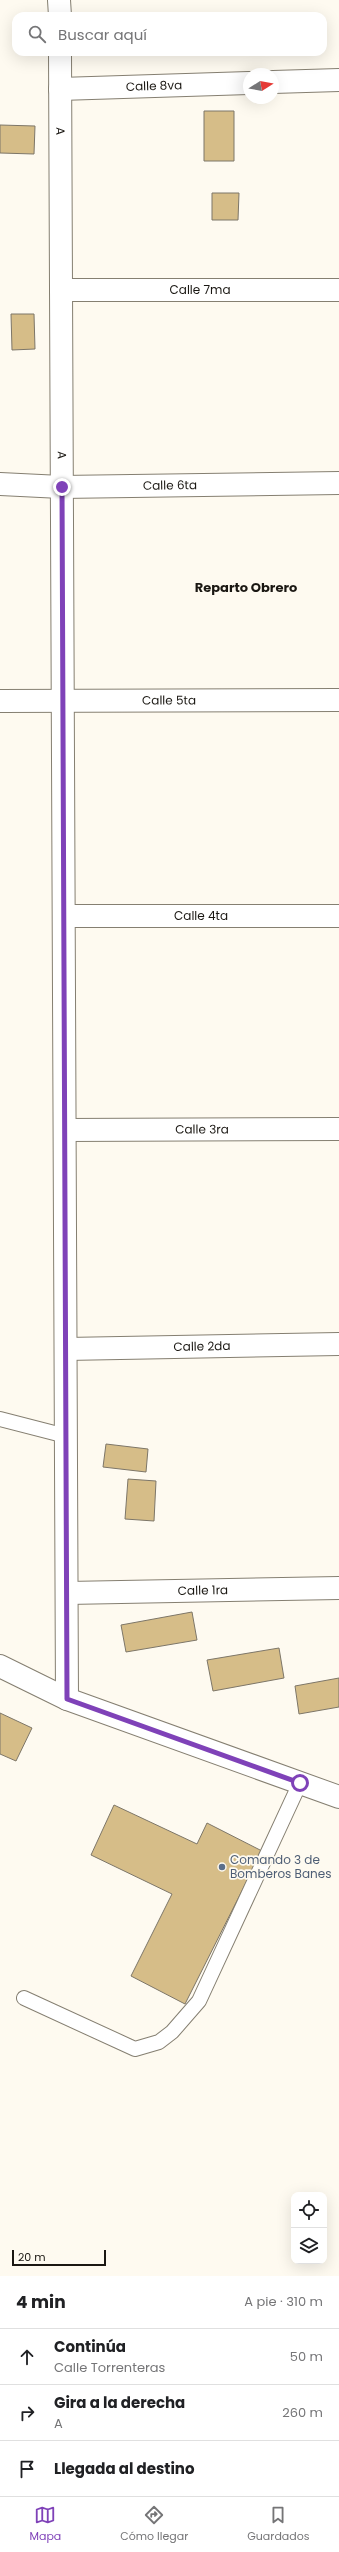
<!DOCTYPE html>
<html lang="es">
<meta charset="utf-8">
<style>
:root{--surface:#fff;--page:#f2f2f2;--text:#202124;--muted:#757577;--line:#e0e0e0;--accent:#7f42b8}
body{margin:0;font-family:Poppins,sans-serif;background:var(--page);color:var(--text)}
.controls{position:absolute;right:12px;bottom:12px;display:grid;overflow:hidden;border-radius:8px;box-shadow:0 4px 16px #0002}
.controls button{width:36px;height:36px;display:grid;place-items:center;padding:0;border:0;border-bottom:1px solid var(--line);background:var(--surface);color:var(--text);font:20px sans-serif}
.compass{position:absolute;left:243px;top:68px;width:36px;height:36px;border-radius:50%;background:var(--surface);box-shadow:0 4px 16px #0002;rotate:79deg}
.scale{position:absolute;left:12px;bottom:10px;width:94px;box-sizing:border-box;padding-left:4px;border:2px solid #1a1712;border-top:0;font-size:11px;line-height:14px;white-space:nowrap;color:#1a1712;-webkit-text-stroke:3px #fefaf0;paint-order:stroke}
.stop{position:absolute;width:12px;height:12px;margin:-9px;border:3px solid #7f42b8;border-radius:50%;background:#fff}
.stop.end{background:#7f42b8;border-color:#fff;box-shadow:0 1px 4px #0008}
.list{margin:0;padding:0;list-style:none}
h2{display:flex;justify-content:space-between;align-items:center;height:52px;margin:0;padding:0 16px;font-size:17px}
h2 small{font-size:13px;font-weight:400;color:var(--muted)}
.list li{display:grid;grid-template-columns:26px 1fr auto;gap:12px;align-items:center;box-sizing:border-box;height:56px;padding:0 16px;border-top:1px solid var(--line)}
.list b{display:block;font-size:15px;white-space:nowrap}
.list p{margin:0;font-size:13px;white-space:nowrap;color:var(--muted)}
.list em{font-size:13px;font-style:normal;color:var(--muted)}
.icon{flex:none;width:22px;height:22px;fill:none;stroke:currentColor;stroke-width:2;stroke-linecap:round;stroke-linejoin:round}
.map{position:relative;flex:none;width:339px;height:2276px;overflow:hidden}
.search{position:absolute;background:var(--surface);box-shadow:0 4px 16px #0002;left:12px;right:12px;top:12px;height:44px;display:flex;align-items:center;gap:10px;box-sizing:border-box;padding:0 14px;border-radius:12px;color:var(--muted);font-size:15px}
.sheet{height:220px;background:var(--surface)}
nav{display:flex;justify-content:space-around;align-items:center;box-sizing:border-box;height:56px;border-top:1px solid var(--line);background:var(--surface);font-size:11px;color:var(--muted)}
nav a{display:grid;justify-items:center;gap:2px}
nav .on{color:var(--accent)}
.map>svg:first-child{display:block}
</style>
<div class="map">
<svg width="339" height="2276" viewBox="0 0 339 2276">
<rect width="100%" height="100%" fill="#fefaf0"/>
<path fill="#d6bd88" stroke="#7d7668" d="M204 111H234V161H204Z
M0 125 35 126 34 154 0 153Z
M212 193H239L238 220H212Z
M11 314H34L35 349 12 350Z
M106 1444 148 1449 146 1472 103 1467Z
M128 1479 156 1481 154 1521 125 1519Z
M192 1612 197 1640 126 1652 121 1625Z
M279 1648 284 1678 213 1691 207 1660Z
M339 1678V1707L299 1714 295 1686Z
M0 1713 32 1728 16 1761 0 1754Z
M114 1805 197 1844 207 1823 262 1851 185 2004 131 1976 172 1894 91 1855Z"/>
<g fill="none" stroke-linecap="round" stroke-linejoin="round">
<defs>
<path id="service" d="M0 1419 66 1436
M24 1998 135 2049 159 2042 172 2032 199 2001 300 1783"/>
<g id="minor">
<path d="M59 0 60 16"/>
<path id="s1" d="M60 52 67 1699"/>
<path d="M273 82 339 80"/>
<path id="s2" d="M60 89 249 83"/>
<path id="s3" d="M61 290H339"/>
<path id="s4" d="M0 484 61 487 339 483"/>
<path id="s5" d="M0 701 339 700"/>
<path id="s6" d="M64 916H339"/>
<path id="s7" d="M65 1130 339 1129"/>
<path id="s8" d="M66 1349 339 1344"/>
<path id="s9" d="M67 1593 339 1588"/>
</g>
<path id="tertiary" d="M0 1666 67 1699 339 1797"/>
</defs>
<use href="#service" stroke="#857f71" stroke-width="16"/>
<use href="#minor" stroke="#857f71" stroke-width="24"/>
<use href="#tertiary" stroke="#857f71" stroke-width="24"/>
<use href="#service" stroke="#fff" stroke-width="14"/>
<use href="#minor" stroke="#fff" stroke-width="22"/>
<use href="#tertiary" stroke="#fff" stroke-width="22"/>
</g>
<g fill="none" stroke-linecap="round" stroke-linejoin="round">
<path stroke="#7f42b8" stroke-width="5" d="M62 487 67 1699 300 1783"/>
</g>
<circle fill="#5c6f8a" stroke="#fefaf0" stroke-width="1.5" cx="222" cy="1867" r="4"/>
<g text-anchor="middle" stroke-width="3.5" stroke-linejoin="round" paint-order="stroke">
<g font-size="12" fill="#1a1712" stroke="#fefaf0">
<text dy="4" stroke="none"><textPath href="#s2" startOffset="94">Calle 8va</textPath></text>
<text dy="4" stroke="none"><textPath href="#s1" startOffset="79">A</textPath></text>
<text dy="4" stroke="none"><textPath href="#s3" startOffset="139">Calle 7ma</textPath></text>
<text dy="4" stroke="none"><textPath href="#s1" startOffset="403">A</textPath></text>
<text dy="4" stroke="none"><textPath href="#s4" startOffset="170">Calle 6ta</textPath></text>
<text dy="4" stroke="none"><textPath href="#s5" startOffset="169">Calle 5ta</textPath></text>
<text dy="4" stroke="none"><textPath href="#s6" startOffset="137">Calle 4ta</textPath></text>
<text dy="4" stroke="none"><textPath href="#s7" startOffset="137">Calle 3ra</textPath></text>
<text dy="4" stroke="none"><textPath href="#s8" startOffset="136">Calle 2da</textPath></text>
<text dy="4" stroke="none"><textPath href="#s9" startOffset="136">Calle 1ra</textPath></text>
</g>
<g font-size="12" fill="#4e5e75" stroke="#fefaf0" text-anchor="start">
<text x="230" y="1864">Comando 3 de<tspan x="230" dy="14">Bomberos Banes</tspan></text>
</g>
<g font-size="13" font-weight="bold" fill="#1a1712" stroke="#fefaf0">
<text x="246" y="592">Reparto Obrero</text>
</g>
</g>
</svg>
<div class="controls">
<button><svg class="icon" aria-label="locate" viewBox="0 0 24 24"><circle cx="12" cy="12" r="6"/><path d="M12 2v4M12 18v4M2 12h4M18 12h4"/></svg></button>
<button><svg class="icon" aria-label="layers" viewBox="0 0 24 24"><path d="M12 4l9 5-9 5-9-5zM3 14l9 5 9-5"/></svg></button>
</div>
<svg class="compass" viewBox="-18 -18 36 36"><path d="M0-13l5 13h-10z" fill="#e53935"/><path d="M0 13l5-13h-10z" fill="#757577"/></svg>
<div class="scale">20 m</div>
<div class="stop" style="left:300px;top:1783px"></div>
<div class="stop end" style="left:62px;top:487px"></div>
<div class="search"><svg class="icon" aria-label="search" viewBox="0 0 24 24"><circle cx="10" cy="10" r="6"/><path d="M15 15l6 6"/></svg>Buscar aquí</div>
</div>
<section class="sheet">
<h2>4 min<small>A pie · 310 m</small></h2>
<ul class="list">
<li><svg class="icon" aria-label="ahead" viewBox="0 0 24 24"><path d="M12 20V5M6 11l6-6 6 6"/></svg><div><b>Continúa</b><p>Calle Torrenteras</p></div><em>50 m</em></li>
<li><svg class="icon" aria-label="right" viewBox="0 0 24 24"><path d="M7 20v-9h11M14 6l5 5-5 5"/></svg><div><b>Gira a la derecha</b><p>A</p></div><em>260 m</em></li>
<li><svg class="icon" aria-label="arrive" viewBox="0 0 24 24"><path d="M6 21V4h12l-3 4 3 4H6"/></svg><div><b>Llegada al destino</b></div></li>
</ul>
</section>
<nav>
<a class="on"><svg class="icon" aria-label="map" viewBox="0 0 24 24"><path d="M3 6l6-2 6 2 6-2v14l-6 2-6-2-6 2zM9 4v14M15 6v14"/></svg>Mapa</a>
<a><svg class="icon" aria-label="directions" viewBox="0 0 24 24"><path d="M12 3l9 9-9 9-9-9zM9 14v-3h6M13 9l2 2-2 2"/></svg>Cómo llegar</a>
<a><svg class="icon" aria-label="saved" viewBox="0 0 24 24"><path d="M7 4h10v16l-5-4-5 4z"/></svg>Guardados</a>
</nav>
